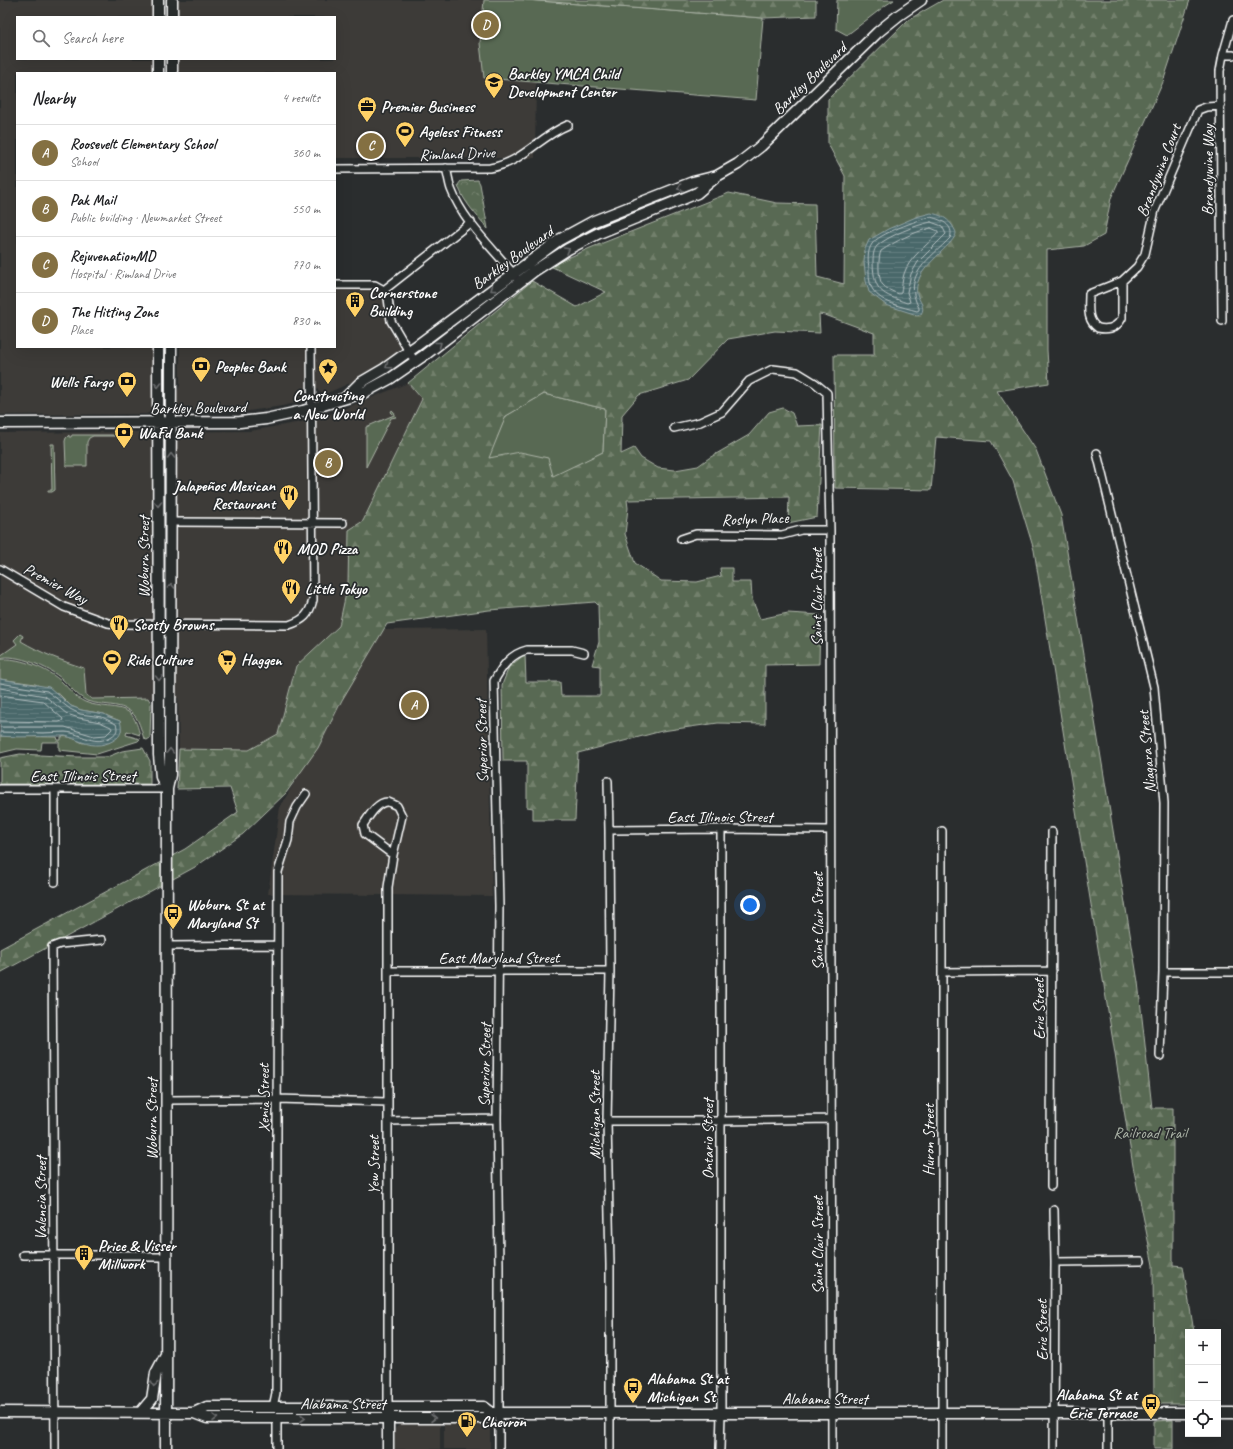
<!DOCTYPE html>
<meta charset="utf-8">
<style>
:root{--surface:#fff;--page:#f2f2f2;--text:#202124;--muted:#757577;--line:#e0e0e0;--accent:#847042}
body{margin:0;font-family:Caveat,sans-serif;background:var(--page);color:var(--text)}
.controls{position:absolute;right:12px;bottom:12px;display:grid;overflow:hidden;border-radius:0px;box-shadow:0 4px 16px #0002}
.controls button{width:36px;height:36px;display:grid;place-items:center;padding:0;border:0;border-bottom:1px solid var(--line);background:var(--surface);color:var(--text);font:20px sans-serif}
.you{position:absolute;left:750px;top:905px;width:14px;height:14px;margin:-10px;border:3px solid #fff;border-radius:50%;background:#1a73e8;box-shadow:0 0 0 6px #1a73e833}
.badge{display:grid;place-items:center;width:26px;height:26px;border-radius:50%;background:var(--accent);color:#fff;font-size:13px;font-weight:700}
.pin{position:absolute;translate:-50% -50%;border:2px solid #fff;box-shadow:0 1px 4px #0006}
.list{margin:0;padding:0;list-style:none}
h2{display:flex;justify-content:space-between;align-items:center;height:52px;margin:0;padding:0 16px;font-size:17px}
h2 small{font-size:13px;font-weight:400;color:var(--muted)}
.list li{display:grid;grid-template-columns:26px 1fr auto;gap:12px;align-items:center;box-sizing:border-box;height:56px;padding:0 16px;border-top:1px solid var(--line)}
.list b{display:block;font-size:15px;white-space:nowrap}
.list p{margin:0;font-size:13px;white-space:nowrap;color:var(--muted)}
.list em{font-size:13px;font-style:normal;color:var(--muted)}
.icon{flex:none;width:22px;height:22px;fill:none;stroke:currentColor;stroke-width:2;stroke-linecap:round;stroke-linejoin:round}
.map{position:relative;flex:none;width:1233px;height:1449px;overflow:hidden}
.search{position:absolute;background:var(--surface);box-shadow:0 4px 16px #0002;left:16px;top:16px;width:320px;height:44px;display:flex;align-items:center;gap:10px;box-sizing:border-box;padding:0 14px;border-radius:0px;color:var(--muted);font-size:15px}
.panel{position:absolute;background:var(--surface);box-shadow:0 4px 16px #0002;left:16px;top:72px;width:320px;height:276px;border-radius:0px}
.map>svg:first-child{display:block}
</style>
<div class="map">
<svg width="1233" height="1449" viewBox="0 0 1233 1449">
<defs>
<pattern id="forest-firs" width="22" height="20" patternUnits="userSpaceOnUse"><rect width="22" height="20" fill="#596952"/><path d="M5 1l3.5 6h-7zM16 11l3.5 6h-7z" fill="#72806c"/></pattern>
<pattern id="park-crowns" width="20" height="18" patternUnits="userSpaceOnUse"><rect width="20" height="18" fill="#596952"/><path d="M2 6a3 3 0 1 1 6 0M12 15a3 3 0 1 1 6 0" fill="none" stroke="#72806c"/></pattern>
<pattern id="water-rules" width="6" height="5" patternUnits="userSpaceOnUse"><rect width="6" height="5" fill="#49676a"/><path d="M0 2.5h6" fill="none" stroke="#647e80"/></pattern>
</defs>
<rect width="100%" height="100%" fill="#2a2d2e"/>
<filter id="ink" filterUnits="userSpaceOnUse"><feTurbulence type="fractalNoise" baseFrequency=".025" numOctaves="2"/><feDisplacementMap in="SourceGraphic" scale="8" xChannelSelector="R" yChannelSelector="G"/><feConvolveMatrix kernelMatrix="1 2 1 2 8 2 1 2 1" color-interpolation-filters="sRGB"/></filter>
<g filter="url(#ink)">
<path fill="#3c3b38" d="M0 0H155V17H17V59H155V73H17V347H154L153 407 151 412 146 414 0 415Z
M174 0H526L763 18 756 100 536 82 535 158H335V73H175V59H335V17H175Z
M335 288 375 289 381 291 385 296 388 318 391 332 401 347V351L364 377 325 394 319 392 316 387V347H335Z
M180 347H307L306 394 305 399 301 402 282 406 242 412 184 411 180 409 176 401V394L180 385Z
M408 383 422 399 363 521 349 530 348 584 339 626 296 666 278 734 249 750 179 749 178 698 92 699 86 695 84 668 67 663 34 648 20 640 23 635 21 634 14 640 17 644 0 656V433L250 431 318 419Z
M486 629 492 896 268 894 280 807 383 630Z
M444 1422H490V1449H444Z
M401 1423H440V1449H395V1429Z"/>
<path fill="#596952" stroke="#acb4a8" d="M484 0H526L763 18 756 100 484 78 480 43Z
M837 0H894L886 5 847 35 836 29Z
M544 394 605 409 603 452 553 477 547 458H488L506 416Z
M392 410 394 412 396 417 391 418 366 467V427L394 415 391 412Z
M69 435V437H71L72 435H112L117 436H93L89 438 87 442V466H66L65 441 66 438Z
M51 444H54L55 490 52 492H48V490H52Z
M20 634 23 636 21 641C41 653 62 661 84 668L86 695 92 699 148 698 151 703 150 738 147 740 144 739C141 730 139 718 131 712 120 703 101 706 87 701 77 696 70 686 62 679 50 668 16 653 0 658V656L17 644 14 640Z
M3 659C21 658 48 669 62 682 69 689 76 698 85 702 98 708 120 705 130 713 136 719 138 728 140 735L127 731 126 735 140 739 138 741 97 754 59 750V742H42L41 750 17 749 0 753V736L57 737 58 740H61V737C69 735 76 740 83 743L121 732 120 721 110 717 104 714 81 710 71 706 60 695 35 684 0 679V660Z"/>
<path fill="url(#forest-firs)" stroke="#acb4a8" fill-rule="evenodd" d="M526 0H816V16L763 18Z
M943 0H1190L1163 82 1111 198 1104 235 1084 246 1047 250V350L1049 383 997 391 1036 450 1061 515 1138 982 1152 1108H1173V1265L1183 1266 1194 1332H1188V1404H1154L1153 1265 1133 1166 1034 550 1013 481 991 441 936 437 931 490 835 488 834 355H874V333L825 315 819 314 820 333 775 331 728 339 688 380 639 395 622 415 621 454 634 448 641 458 658 468 675 470 698 466 709 458 749 435 769 412 783 408 792 413 797 426 822 425 817 517 788 523 789 497 627 500 628 508 625 534 635 563 661 581 697 582 721 576 720 568H732V582H751L752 599 760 619 788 613 820 615 819 664 765 665V724L718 723 662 731 578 753 575 820H533V808L527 807V761H503L502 685 509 667 525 654 526 682H560L561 696H600V666L592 665 599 642 598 605 595 602 489 610 387 624 342 700 318 748 286 793 243 834 195 867 0 973V949L185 849 238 812 230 788 177 789 179 749 249 750 278 734 296 666 339 626 348 584 349 530 363 521 422 399 408 383 532 281 577 307 606 292 550 266 590 248 729 193 777 203 815 204 817 277 844 284 845 176 828 144V99L908 20ZM544 394 605 409 603 452 553 476 548 458 520 452 489 458 506 416Z
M143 748 150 761V784H0V758L20 754 78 757H107L122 751Z
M1173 1420V1449H1154V1421Z"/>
<path fill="url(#park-crowns)" stroke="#acb4a8" d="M478 180 480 184 488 229C477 215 463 202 458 185L461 181Z"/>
<path fill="url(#water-rules)" stroke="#92a4a6" d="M931 213C940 215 946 217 952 225 953 227 956 231 956 233 956 242 924 264 919 279 917 283 916 290 917 294 919 301 926 307 921 314L917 315 886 305 869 292 866 281 864 262 865 249 869 240 888 229 916 217Z
M0 679 49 687 71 706 81 710 104 714 109 717 120 721C122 727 122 734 117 738 107 746 94 747 82 742 76 740 71 737 65 736 43 736 21 738 0 736Z"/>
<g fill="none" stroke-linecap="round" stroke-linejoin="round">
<path stroke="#b6c2c3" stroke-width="1" d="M930 217C940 219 955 225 950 238 930 259 901 275 919 308V310L917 311C903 307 881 303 873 290 869 284 869 275 869 268 868 261 867 251 872 244 878 234 918 220 930 217Z
M931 222 942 226 946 234 918 262 911 274 907 292 910 302 907 303C882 294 874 292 873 263 873 258 873 250 877 246 888 236 916 225 931 222Z
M931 228 938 231V233C927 246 909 257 904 274 902 280 902 287 901 293L899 294C893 292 886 289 882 284 878 278 878 257 881 251 896 241 913 232 931 228Z
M0 683 47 691 70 709 80 714 102 717 116 724C118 729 117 733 112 736 95 748 82 733 65 732 58 732 50 733 43 733 29 733 14 732 0 732
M0 688 45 696 67 714 79 718 100 722 111 727 112 729 106 735 94 736 65 727H0
M0 695 43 701 63 719 62 721 59 722 0 721"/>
<defs>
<path id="street" d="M1223 55H1233
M446 168C448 175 449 183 451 189 464 223 494 249 516 277
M335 169 490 168C524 162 538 137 568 125
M1122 281 1137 267 1145 254 1155 210 1198 110 1206 107 1221 106
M1122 281V318C1117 328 1108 330 1098 328 1086 320 1089 307 1089 294Z
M335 285H375L384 290 388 298 391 321 415 362
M384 290 471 222
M1222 321 1220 71 1223 55 1233 20
M674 428 700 422 722 412 749 381 773 369 797 372 815 383 827 393 830 530 832 1449
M1097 453 1154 687 1164 803 1163 972 1160 1056
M171 522 343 523
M681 539 696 534 782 535 801 530H830
M0 569 64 607 108 623 115 624 289 625C304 620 309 615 313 600L311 347
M608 781 609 830 610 971 607 1121 610 1265V1449
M0 789H167
M55 789V882
M609 830 721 829 830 830
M942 831V1449
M167 946 277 945
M388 971H610
M942 972 1052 971
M1163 972H1233
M166 1100 277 1099 388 1102
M388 1121 497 1119
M607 1121H721L831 1119
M1051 1186 1052 832
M1054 1210 1055 1262 1054 1449
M23 1255H142L148 1257H166
M1055 1262 1141 1261
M273 1407 276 1393 278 872 288 840 290 822 297 807 306 794
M388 1407V887L393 855 365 834 363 825C368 818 377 801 388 802 391 803 395 805 397 806L402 816 393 855
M1108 1413V1449
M277 1418V1449
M55 1449 52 947 60 944 102 940
M499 1449V1265L497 1119 499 906 494 681C502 667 510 654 527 650H572L584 653
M720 1449 721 1413V829"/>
<path id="secondary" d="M158 0V17
M172 17V0
M158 59V73
M172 73V59
M158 347 159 755 161 777 167 789
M346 397 360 383 384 369 419 344 559 240 594 221 693 182 713 177
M0 423 240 422 266 419 303 411 363 393 391 378 426 354 534 271 568 249 599 233 697 193 717 176 738 164 761 146 878 32 899 15 921 0
M0 1412 194 1413 207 1418H484L492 1413
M141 1412 152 1399 156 1373 165 1356
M194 1413 207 1407H484L492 1413H1159
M388 1413V1449
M1164 1413H1188
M1218 1413H1233
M166 1449 167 789 170 775 171 347"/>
</defs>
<use href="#street" stroke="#fff" stroke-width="10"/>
<use href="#secondary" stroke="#fff" stroke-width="13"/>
<use href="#street" stroke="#2a2d2e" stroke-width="7"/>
<use href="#secondary" stroke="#2a2d2e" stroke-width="10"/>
</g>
<defs><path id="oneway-chevron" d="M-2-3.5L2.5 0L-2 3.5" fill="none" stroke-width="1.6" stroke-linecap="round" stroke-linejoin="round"/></defs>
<g stroke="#6a6c6d">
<use href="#oneway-chevron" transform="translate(680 188) rotate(159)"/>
<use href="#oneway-chevron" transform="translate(567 250) rotate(-30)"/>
<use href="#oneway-chevron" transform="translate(493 289) rotate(143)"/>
<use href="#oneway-chevron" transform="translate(439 344) rotate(-38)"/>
<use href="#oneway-chevron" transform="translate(388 366) rotate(145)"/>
<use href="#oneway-chevron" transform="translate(158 385) rotate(90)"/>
<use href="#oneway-chevron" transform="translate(171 456) rotate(-90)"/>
<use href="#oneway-chevron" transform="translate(158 504) rotate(90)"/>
<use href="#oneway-chevron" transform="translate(171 586) rotate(-90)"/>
<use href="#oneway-chevron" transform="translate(159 678) rotate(90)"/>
<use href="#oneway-chevron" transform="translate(170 751) rotate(-90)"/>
<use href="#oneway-chevron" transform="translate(154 1384) rotate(99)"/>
<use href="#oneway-chevron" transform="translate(215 1418)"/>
<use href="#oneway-chevron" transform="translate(303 1418)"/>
<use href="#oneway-chevron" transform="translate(433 1418)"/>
</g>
</g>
<defs>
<symbol id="school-pin" viewBox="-11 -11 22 30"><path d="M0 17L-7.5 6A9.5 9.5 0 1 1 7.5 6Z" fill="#ffd166" stroke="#2a2d2e"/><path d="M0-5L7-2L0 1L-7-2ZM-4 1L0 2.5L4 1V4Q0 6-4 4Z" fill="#111"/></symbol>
<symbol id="office-pin" viewBox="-11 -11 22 30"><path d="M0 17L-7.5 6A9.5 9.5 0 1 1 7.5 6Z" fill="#ffd166" stroke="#2a2d2e"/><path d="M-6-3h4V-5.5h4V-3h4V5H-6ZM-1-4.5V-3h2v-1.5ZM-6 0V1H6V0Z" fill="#111"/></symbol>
<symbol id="stadium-pin" viewBox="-11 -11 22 30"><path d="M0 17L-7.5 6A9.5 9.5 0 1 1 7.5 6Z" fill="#ffd166" stroke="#2a2d2e"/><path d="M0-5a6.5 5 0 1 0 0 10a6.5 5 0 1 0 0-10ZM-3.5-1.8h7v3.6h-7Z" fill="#111"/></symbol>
<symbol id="building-pin" viewBox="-11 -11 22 30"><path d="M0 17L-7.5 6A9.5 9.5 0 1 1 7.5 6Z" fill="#ffd166" stroke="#2a2d2e"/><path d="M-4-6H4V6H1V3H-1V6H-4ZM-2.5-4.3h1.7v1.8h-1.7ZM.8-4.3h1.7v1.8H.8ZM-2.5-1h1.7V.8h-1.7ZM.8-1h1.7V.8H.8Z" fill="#111"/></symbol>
<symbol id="bank-pin" viewBox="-11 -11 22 30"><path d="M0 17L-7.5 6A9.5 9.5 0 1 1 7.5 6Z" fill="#ffd166" stroke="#2a2d2e"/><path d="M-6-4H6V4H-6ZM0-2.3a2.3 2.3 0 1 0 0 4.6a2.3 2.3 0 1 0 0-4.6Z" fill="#111"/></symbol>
<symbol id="sight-pin" viewBox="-11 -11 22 30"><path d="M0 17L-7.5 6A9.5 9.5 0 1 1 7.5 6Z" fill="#ffd166" stroke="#2a2d2e"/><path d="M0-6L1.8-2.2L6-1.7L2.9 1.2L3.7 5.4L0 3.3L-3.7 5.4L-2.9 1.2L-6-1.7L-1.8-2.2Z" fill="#111"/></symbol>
<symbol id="restaurant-pin" viewBox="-11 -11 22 30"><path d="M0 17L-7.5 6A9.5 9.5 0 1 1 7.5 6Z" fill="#ffd166" stroke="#2a2d2e"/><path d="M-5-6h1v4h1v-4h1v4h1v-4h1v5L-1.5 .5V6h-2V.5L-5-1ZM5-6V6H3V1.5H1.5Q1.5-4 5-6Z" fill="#111"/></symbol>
<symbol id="supermarket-pin" viewBox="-11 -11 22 30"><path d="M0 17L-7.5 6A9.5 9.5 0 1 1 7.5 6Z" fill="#ffd166" stroke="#2a2d2e"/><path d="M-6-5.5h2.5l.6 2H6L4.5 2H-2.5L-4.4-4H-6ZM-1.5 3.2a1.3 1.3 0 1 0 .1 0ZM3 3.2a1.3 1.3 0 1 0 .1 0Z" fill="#111"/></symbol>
<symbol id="bus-pin" viewBox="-11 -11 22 30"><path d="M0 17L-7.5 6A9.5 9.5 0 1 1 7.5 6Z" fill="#ffd166" stroke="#2a2d2e"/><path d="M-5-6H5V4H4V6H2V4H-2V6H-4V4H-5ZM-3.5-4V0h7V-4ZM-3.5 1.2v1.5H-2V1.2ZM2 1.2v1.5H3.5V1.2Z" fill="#111"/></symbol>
<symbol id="fuel-pin" viewBox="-11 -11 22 30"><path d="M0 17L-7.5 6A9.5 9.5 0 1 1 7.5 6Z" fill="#ffd166" stroke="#2a2d2e"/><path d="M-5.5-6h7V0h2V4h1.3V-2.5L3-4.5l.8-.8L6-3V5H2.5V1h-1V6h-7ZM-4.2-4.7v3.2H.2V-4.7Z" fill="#111"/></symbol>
</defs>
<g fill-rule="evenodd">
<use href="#school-pin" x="483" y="71" width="22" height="30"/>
<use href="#office-pin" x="356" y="95" width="22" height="30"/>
<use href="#stadium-pin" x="394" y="120" width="22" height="30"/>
<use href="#building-pin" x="344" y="290" width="22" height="30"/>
<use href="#bank-pin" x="190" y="355" width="22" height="30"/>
<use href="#sight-pin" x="317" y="357" width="22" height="30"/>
<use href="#bank-pin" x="116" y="370" width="22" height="30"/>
<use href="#bank-pin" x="113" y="421" width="22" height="30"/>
<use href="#restaurant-pin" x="278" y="483" width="22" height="30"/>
<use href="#restaurant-pin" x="272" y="537" width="22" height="30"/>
<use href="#restaurant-pin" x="280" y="577" width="22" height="30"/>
<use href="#restaurant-pin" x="108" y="613" width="22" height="30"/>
<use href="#stadium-pin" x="101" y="648" width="22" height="30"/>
<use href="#supermarket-pin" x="216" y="648" width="22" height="30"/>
<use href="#bus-pin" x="162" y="902" width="22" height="30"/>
<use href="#building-pin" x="73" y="1243" width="22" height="30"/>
<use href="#bus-pin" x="622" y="1376" width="22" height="30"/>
<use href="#bus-pin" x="1140" y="1392" width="22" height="30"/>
<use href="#fuel-pin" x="456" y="1410" width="22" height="30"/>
</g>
<g text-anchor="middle" stroke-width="3.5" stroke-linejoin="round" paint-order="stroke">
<g font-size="16" font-weight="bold" fill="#fff" stroke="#2a2d2e" text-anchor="start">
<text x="508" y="79">Barkley YMCA Child<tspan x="508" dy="18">Development Center</tspan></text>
<text x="381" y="112">Premier Business</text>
<text x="419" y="137">Ageless Fitness</text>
<text x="369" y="298">Cornerstone<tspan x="369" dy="18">Building</tspan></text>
<text x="215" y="372">Peoples Bank</text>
<text x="113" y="387" text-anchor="end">Wells Fargo</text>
<text x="328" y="401" text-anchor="middle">Constructing<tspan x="328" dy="18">a New World</tspan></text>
<text x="138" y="438">WaFd Bank</text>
<text x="275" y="491" text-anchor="end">Jalapeños Mexican<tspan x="275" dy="18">Restaurant</tspan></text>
<text x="297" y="554">MOD Pizza</text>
<text x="305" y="594">Little Tokyo</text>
<text x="133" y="630">Scotty Browns</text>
<text x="126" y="665">Ride Culture</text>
<text x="241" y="665">Haggen</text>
<text x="187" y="910">Woburn St at<tspan x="187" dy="18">Maryland St</tspan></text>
<text x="98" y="1251">Price &amp; Visser<tspan x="98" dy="18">Millwork</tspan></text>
<text x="647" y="1384">Alabama St at<tspan x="647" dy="18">Michigan St</tspan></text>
<text x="1137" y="1400" text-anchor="end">Alabama St at<tspan x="1137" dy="18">Erie Terrace</tspan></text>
<text x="481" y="1427">Chevron</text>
</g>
<g font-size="16" fill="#fff" stroke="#2a2d2e">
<text transform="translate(809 78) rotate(-44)" y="6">Barkley Boulevard</text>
<text transform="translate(457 153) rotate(-2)" y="6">Rimland Drive</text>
<text transform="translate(1158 170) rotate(-69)" y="6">Brandywine Court</text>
<text transform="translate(1207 170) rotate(-90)" y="6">Brandywine Way</text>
<text transform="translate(512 257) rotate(-36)" y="6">Barkley Boulevard</text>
<text transform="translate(198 407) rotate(-1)" y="6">Barkley Boulevard</text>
<text transform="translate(755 518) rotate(-2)" y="6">Roslyn Place</text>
<text transform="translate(143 557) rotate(-90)" y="6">Woburn Street</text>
<text transform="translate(56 583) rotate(28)" y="6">Premier Way</text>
<text transform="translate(816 597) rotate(-90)" y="6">Saint Clair Street</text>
<text transform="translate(481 741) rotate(-91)" y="6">Superior Street</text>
<text transform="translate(1146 752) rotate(-95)" y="6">Niagara Street</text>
<text x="83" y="781">East Illinois Street</text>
<text x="720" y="822">East Illinois Street</text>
<text transform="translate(817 921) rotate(-90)" y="6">Saint Clair Street</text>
<text x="499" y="963">East Maryland Street</text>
<text transform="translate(1038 1009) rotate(-90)" y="6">Erie Street</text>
<text transform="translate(484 1065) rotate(-89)" y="6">Superior Street</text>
<text transform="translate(263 1098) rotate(-90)" y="6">Xenia Street</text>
<text transform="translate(594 1115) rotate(-90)" y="6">Michigan Street</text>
<text transform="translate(151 1119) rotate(-90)" y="6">Woburn Street</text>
<text transform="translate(707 1139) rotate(-90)" y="6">Ontario Street</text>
<text transform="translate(928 1140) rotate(-90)" y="6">Huron Street</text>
<text transform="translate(373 1165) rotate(-90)" y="6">Yew Street</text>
<text transform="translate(40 1198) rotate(-90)" y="6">Valencia Street</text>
<text transform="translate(817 1245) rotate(-90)" y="6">Saint Clair Street</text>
<text transform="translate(1041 1330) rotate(-90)" y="6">Erie Street</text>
<text x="825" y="1404">Alabama Street</text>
<text x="343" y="1409">Alabama Street</text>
</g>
<g font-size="16" fill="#acb4a8" stroke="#2a2d2e">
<text x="1150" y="1138">Railroad Trail</text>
</g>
</g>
</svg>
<div class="controls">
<button>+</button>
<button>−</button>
<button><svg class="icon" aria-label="locate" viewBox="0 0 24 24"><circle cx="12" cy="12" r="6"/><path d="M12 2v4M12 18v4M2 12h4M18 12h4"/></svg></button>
</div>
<div class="you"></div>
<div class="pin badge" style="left:414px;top:705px">A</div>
<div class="pin badge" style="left:328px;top:463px">B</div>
<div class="pin badge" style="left:371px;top:146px">C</div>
<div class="pin badge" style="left:486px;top:25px">D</div>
<div class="search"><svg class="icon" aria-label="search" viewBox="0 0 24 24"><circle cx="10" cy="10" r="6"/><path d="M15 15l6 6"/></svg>Search here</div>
<section class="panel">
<h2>Nearby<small>4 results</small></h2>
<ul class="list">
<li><span class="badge">A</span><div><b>Roosevelt Elementary School</b><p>School</p></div><em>360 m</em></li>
<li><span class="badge">B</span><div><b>Pak Mail</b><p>Public building · Newmarket Street</p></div><em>550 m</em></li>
<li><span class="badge">C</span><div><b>RejuvenationMD</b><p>Hospital · Rimland Drive</p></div><em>770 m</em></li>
<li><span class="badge">D</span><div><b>The Hitting Zone</b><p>Place</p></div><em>830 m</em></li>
</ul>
</section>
</div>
